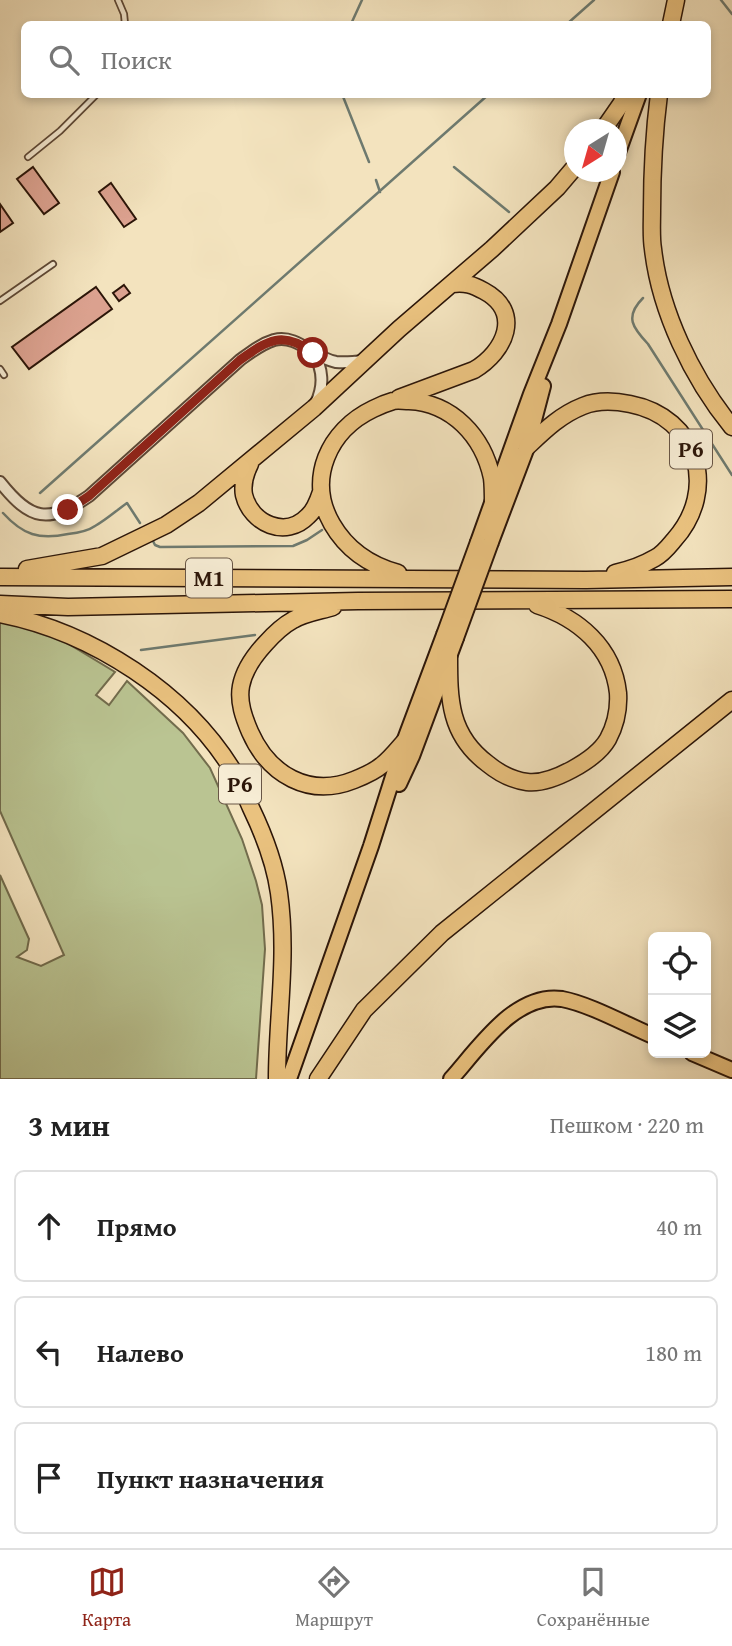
<!DOCTYPE html>
<html lang="ru">
<meta charset="utf-8">
<style>
:root{--surface:#fff;--page:#f6f6f6;--text:#222;--muted:#767676;--line:#e0e0e0;--accent:#8f2418}
body{margin:0;font-family:"Gentium Book Plus",serif;background:var(--page);color:var(--text)}
.controls{position:absolute;right:21px;bottom:21px;display:grid;overflow:hidden;border-radius:10px;box-shadow:0 4px 10px #0003}
.controls button{width:63px;height:63px;display:grid;place-items:center;padding:0;border:0;border-bottom:2px solid var(--line);background:var(--surface);color:var(--text);font:35px sans-serif}
.compass{position:absolute;left:564px;top:119px;width:63px;height:63px;border-radius:50%;background:var(--surface);box-shadow:0 4px 10px #0003;rotate:217deg}
.stop{position:absolute;width:21px;height:21px;margin:-16px;border:5px solid #8f2418;border-radius:50%;background:#fff}
.stop.end{background:#8f2418;border-color:#fff;box-shadow:0 2px 7px #0008}
.list{margin:0;padding:0;list-style:none}
h2{display:flex;justify-content:space-between;align-items:center;height:91px;margin:0;padding:0 28px;font-size:30px}
h2 small{font-size:23px;font-weight:400;color:var(--muted)}
.list li{display:grid;grid-template-columns:46px 1fr auto;gap:21px;align-items:center;box-sizing:border-box;height:112px;margin:0 14px 14px;padding:0 14px;border:2px solid var(--line);border-radius:10px}
.list b{display:block;font-size:26px;white-space:nowrap}
.list em{font-size:23px;font-style:normal;color:var(--muted)}
.icon{flex:none;width:38px;height:38px;fill:none;stroke:currentColor;stroke-width:2;stroke-linecap:round;stroke-linejoin:round}
.map{position:relative;flex:none;width:732px;height:1079px;overflow:hidden}
.search{position:absolute;background:var(--surface);box-shadow:0 4px 10px #0003;left:21px;right:21px;top:21px;height:77px;display:flex;align-items:center;gap:18px;box-sizing:border-box;padding:0 24px;border-radius:10px;color:var(--muted);font-size:26px}
.sheet{height:469px;background:var(--surface)}
nav{display:flex;justify-content:space-around;align-items:center;box-sizing:border-box;height:98px;border-top:2px solid var(--line);background:var(--surface);font-size:19px;color:var(--muted)}
nav a{display:grid;justify-items:center;gap:4px}
nav .on{color:var(--accent)}
.map>svg:first-child{display:block}
</style>
<div class="map">
<svg width="732" height="1079" viewBox="0 0 732 1079">
<rect width="100%" height="100%" fill="#f3e3be"/>
<filter id="stains"><feTurbulence type="fractalNoise" baseFrequency=".00286" numOctaves="4"/><feColorMatrix values="0 0 0 0 .2 0 0 0 0 .09 0 0 0 0 .02 0 0 0 .5 -.17"/></filter>
<radialGradient id="worn" r=".72"><stop offset=".6" stop-color="#630" stop-opacity="0"/><stop offset="1" stop-color="#630" stop-opacity=".3"/></radialGradient>
<path fill="#bac492" stroke="#726c4d" stroke-width="2" d="M0 621 19 625 62 640 115 672 96 695 109 705 127 681 183 733 210 768 242 839 256 881 262 905 265 949 256 1079H0V875L29 939 27 950 17 957 41 966 64 955 0 811Z"/>
<g fill="none" stroke-linecap="round" stroke-linejoin="round">
<path stroke="#6e7a6f" stroke-width="2.5" d="M721 0 732 14
M351 24 362 0
M567 24 594 0
M342 94 369 162
M454 167 509 212
M376 180 380 192
M643 298C624 317 633 328 648 344L732 475
M40 493 489 94
M3 513C23 535 39 540 68 534 77 533 88 531 95 526 106 520 117 510 127 503L140 523
M153 541 155 545 160 547 293 546 307 540 322 530
M141 650 255 635"/>
</g>
<path fill="#dca290" stroke="#2b1508" stroke-width="2" d="M33 167 59 203 44 214 17 179Z
M111 183 136 219 124 227 99 192Z
M0 204 13 223 0 232Z
M124 285 130 293 119 301 113 293Z
M96 287 112 309 29 369 12 347Z"/>
<g fill="none" stroke-linecap="round" stroke-linejoin="round">
<defs>
<path id="service" d="M118 0 124 14 125 24
M28 157 60 131 97 94
M0 301 53 264
M0 369 4 375"/>
<path id="tertiary" d="M313 353C323 368 324 386 316 403
M0 482C31 521 48 524 89 496L240 360C251 352 261 344 274 340 298 334 313 358 336 362 345 363 355 362 364 361"/>
<path id="primary" d="M616 158 639 94
M478 542 531 394 559 324 612 172
M491 542 527 447 543 386
M399 784 412 756 456 638
M692 1053 732 1070
M289 1079 371 846 404 742 444 635
M451 1079C478 1049 515 992 562 999 589 1004 627 1025 653 1036"/>
<path id="motorway" d="M671 24 676 0
M659 94C654 133 652 172 652 211 652 224 651 237 653 249 660 311 692 378 732 427
M603 130 621 104 626 94
M399 398 474 370C505 352 523 312 484 291 473 285 465 282 452 284
M527 447C544 431 560 415 583 406 598 400 615 401 630 404 698 417 719 490 674 540 669 546 663 554 655 558 643 565 629 570 615 573
M250 464C245 474 242 484 244 495 251 524 286 539 308 516 315 510 318 501 321 492
M27 569 102 556 166 525 199 503 314 408 399 329 492 249 557 188 574 168
M398 573C369 565 347 550 332 524 306 479 329 430 373 409 379 406 386 403 393 401 398 400 403 401 409 401 452 403 483 436 492 478 493 486 493 496 493 504
M0 577 586 580 732 577
M0 604 68 607 358 601 732 599
M333 607C320 611 305 613 293 620 282 626 273 635 265 644 254 656 244 670 241 686 238 702 244 718 250 732 269 775 309 798 354 780 364 776 374 772 382 765 390 759 397 750 404 742
M0 614C92 632 187 693 235 774 242 785 246 797 251 808 264 835 275 864 279 893 288 957 277 1016 277 1079
M449 655C449 700 449 735 488 764 499 773 512 780 527 782 551 785 596 760 608 739 616 724 619 709 618 693 613 647 578 618 537 605
M318 1079 364 1010 442 933 732 700"/>
</defs>
<use href="#service" stroke="#5d4836" stroke-width="8"/>
<use href="#tertiary" stroke="#5d4836" stroke-width="14"/>
<use href="#primary" stroke="#2b1508" stroke-width="18"/>
<use href="#motorway" stroke="#2b1508" stroke-width="19"/>
<use href="#service" stroke="#f7edd5" stroke-width="4.5"/>
<use href="#tertiary" stroke="#f7edd5" stroke-width="10"/>
<use href="#primary" stroke="#eac27f" stroke-width="14"/>
<use href="#motorway" stroke="#eac27f" stroke-width="16"/>
<defs>
<path id="primary-bridge" d="M444 635 478 542
M456 638 491 542"/>
</defs>
<use href="#primary-bridge" stroke="#2b1508" stroke-width="18" stroke-linecap="butt"/>
<use href="#primary-bridge" stroke="#eac27f" stroke-width="14"/>
</g>
<g fill="none" stroke-linecap="round" stroke-linejoin="round">
<path stroke="#8f2418" stroke-width="9" d="M68 510 89 496 240 360C268 340 283 330 313 353"/>
</g>
<g text-anchor="middle" stroke-width="7" stroke-linejoin="round" paint-order="stroke">
<g fill="#f7edd5" stroke="#685646" stroke-width="2">
<rect x="670" y="429.5" width="42" height="39" rx="5"/>
<rect x="186" y="558.5" width="46" height="39" rx="5"/>
<rect x="219" y="764.5" width="42" height="39" rx="5"/>
</g>
<g font-size="23" font-weight="bold" fill="#2b1508">
<text x="691" y="457">Р6</text>
<text x="209" y="586">М1</text>
<text x="240" y="792">Р6</text>
</g>
</g>
<rect width="100%" height="100%" filter="url(#stains)"/>
<rect width="100%" height="100%" fill="url(#worn)"/>
</svg>
<div class="controls">
<button><svg class="icon" aria-label="locate" viewBox="0 0 24 24"><circle cx="12" cy="12" r="6"/><path d="M12 2v4M12 18v4M2 12h4M18 12h4"/></svg></button>
<button><svg class="icon" aria-label="layers" viewBox="0 0 24 24"><path d="M12 4l9 5-9 5-9-5zM3 14l9 5 9-5"/></svg></button>
</div>
<svg class="compass" viewBox="-18 -18 36 36"><path d="M0-13l5 13h-10z" fill="#e53935"/><path d="M0 13l5-13h-10z" fill="#767676"/></svg>
<div class="stop" style="left:313px;top:353px"></div>
<div class="stop end" style="left:68px;top:510px"></div>
<div class="search"><svg class="icon" aria-label="search" viewBox="0 0 24 24"><circle cx="10" cy="10" r="6"/><path d="M15 15l6 6"/></svg>Поиск</div>
</div>
<section class="sheet">
<h2>3 мин<small>Пешком · 220 m</small></h2>
<ul class="list">
<li><svg class="icon" aria-label="ahead" viewBox="0 0 24 24"><path d="M12 20V5M6 11l6-6 6 6"/></svg><div><b>Прямо</b></div><em>40 m</em></li>
<li><svg class="icon" aria-label="left" viewBox="0 0 24 24"><path d="M17 20v-9H6M10 6l-5 5 5 5"/></svg><div><b>Налево</b></div><em>180 m</em></li>
<li><svg class="icon" aria-label="arrive" viewBox="0 0 24 24"><path d="M6 21V4h12l-3 4 3 4H6"/></svg><div><b>Пункт назначения</b></div></li>
</ul>
</section>
<nav>
<a class="on"><svg class="icon" aria-label="map" viewBox="0 0 24 24"><path d="M3 6l6-2 6 2 6-2v14l-6 2-6-2-6 2zM9 4v14M15 6v14"/></svg>Карта</a>
<a><svg class="icon" aria-label="directions" viewBox="0 0 24 24"><path d="M12 3l9 9-9 9-9-9zM9 14v-3h6M13 9l2 2-2 2"/></svg>Маршрут</a>
<a><svg class="icon" aria-label="saved" viewBox="0 0 24 24"><path d="M7 4h10v16l-5-4-5 4z"/></svg>Сохранённые</a>
</nav>
